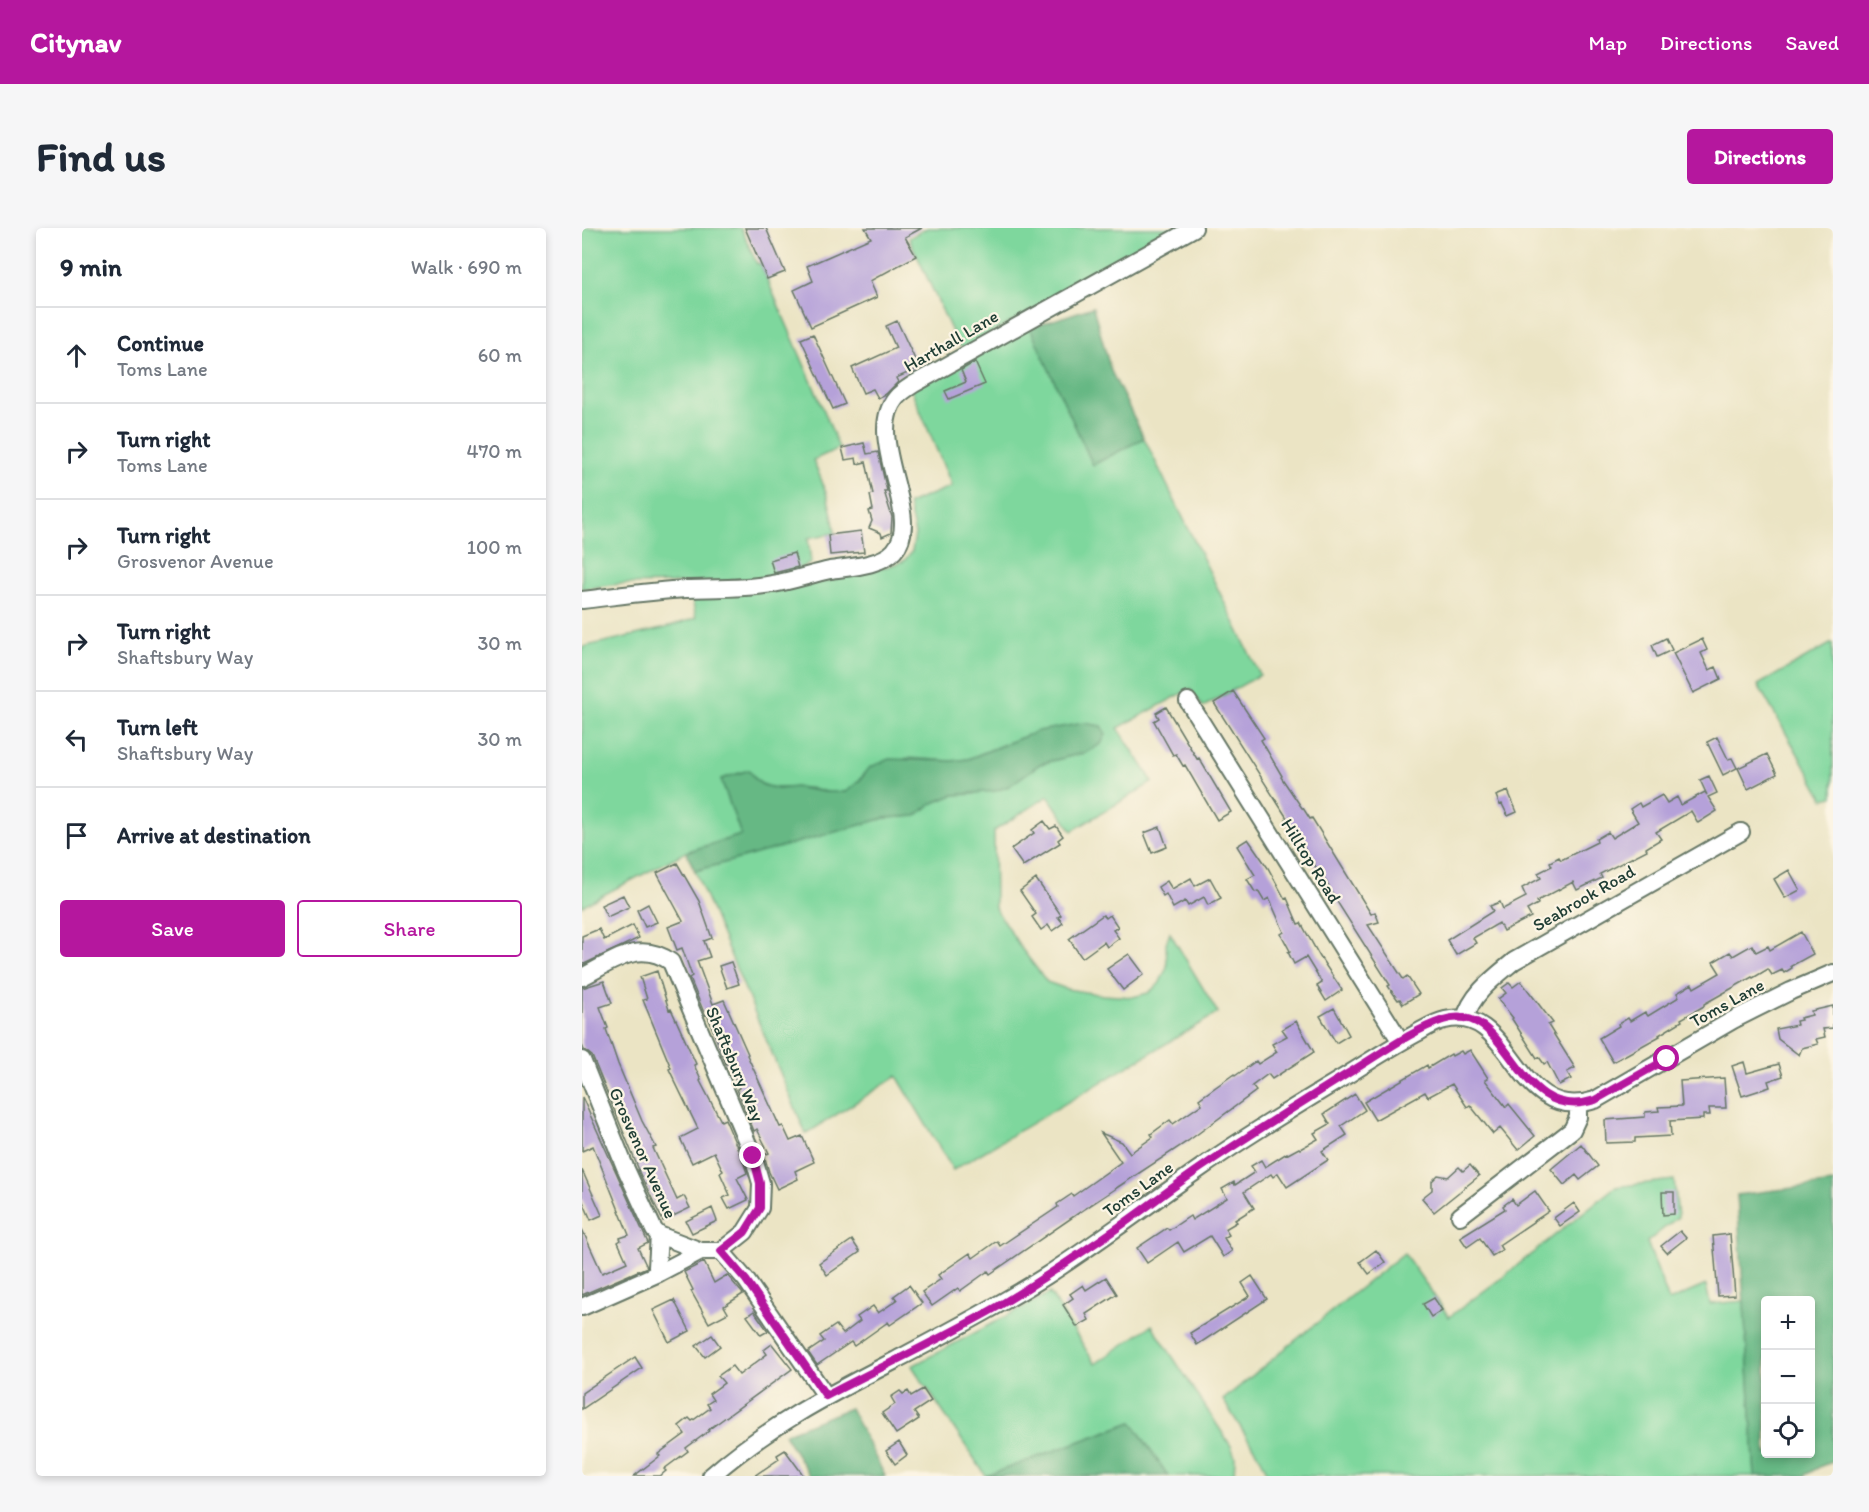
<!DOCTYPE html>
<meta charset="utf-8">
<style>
:root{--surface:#fff;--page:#f6f6f7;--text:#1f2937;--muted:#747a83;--line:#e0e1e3;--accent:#b5179e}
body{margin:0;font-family:Itim,sans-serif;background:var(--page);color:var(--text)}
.controls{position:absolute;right:18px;bottom:18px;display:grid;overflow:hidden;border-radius:6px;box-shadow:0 3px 9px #0003}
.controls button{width:54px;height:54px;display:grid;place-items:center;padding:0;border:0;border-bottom:2px solid var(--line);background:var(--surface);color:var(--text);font:30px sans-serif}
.stop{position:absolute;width:18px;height:18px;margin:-14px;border:4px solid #b5179e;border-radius:50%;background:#fff}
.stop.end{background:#b5179e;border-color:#fff;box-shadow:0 2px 6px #0008}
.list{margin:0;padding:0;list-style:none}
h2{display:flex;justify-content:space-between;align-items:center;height:78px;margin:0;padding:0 24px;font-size:26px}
h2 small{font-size:20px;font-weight:400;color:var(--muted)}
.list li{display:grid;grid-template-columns:39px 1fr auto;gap:18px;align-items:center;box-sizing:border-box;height:96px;padding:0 24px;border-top:2px solid var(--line)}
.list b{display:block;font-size:22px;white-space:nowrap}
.list p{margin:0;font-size:20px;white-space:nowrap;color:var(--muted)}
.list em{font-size:20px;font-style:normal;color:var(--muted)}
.actions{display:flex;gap:12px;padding:18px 24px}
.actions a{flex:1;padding:14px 0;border:2px solid var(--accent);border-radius:6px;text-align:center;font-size:21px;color:var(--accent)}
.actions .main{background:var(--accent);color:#fff}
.icon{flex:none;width:33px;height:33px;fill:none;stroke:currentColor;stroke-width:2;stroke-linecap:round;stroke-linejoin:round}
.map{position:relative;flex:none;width:1251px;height:1248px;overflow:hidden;border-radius:6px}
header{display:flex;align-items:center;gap:36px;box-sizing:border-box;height:84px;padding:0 30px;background:var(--accent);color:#fff}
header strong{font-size:28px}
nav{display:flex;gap:33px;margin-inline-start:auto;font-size:21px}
.intro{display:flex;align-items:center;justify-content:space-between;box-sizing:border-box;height:144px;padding:0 36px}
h1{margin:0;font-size:42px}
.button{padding:15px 27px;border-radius:6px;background:var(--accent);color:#fff;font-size:21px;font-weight:700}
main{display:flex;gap:36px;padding:0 36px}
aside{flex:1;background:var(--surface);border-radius:6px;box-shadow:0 3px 9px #0003}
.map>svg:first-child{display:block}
</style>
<header>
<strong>Citynav</strong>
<nav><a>Map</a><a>Directions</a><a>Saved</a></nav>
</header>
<div class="intro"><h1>Find us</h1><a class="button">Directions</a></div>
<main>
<aside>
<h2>9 min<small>Walk · 690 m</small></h2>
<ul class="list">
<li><svg class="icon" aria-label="ahead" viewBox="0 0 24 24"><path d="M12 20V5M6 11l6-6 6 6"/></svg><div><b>Continue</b><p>Toms Lane</p></div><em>60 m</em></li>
<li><svg class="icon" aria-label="right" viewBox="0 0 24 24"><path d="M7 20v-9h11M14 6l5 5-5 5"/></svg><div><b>Turn right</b><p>Toms Lane</p></div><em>470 m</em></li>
<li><svg class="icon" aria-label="right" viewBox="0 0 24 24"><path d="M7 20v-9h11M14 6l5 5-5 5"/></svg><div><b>Turn right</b><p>Grosvenor Avenue</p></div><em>100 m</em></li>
<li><svg class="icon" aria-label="right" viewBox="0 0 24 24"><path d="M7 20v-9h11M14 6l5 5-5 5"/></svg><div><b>Turn right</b><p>Shaftsbury Way</p></div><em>30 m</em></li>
<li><svg class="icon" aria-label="left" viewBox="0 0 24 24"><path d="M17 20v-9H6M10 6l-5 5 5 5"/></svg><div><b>Turn left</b><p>Shaftsbury Way</p></div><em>30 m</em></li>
<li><svg class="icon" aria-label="arrive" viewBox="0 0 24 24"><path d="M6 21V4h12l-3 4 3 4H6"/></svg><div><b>Arrive at destination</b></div></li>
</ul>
<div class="actions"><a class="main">Save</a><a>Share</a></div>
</aside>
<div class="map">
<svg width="1251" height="1248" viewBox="0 0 1251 1248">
<rect width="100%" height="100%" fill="#fcf5e5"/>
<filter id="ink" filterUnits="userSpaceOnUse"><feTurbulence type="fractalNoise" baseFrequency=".0167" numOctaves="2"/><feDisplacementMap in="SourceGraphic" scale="12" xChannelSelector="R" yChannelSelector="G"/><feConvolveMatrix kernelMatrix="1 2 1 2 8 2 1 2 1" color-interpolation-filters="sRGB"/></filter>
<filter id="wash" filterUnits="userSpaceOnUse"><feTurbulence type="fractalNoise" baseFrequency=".008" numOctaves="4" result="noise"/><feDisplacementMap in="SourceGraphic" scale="24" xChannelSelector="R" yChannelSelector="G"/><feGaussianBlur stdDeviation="1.35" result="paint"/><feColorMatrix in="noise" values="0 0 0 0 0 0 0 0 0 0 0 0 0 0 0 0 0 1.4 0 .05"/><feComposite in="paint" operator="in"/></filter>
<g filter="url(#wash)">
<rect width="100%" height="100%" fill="#ebe4c4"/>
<path fill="#7ed79d" stroke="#4e8a68" stroke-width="1.5" d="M0 0H159L175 36 178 35 241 180 257 220 231 232C242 257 250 278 253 305L226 310 229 335 203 347 179 351 107 355 38 356 0 361Z
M345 0H601L382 120 376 117 327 10Z
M448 100 511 237 562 210 678 447 621 479 608 461 536 500 571 554 490 603 466 568 412 603 413 680 439 720 465 754 485 761 521 767 551 769 566 765 577 756 585 739 584 715 588 705 636 785 371 942 315 848 224 906 113 643 303 590 334 588 349 576 371 567 392 566 445 545 458 536 505 524 437 510 386 531 370 533 325 530 282 546C278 552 272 560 265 563 253 568 239 562 227 560 211 558 195 563 180 556 174 553 171 547 167 542L139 551 159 607 104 624 0 678V419L80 401 114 390 109 366 191 363 250 352 307 338 322 333 330 323 333 306 326 276 370 258 329 161Z
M1250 415 1251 569 1242 571 1176 457Z
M1092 952 1096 989 1065 1014 1087 1073 1124 1057 1128 1076 1162 1073 1173 1248H687L679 1231 641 1172 710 1115 822 1025 867 1089 922 1048 1033 959Z
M468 1065 513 1136 570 1097 649 1218 653 1229 652 1248H586L550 1194 404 1248 330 1138Z"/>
<path fill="#66b884" stroke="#427a5c" stroke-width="1.5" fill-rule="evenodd" d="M511 79 529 143 562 210 511 237 448 100Z
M502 495 519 498 524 506 519 516 505 524 458 536 427 558 414 563 371 567 349 576 334 588 303 590 113 643 104 624 159 607 139 551 167 542 175 553 181 557 196 561 213 559 242 564H264L278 552 288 539 307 531 370 533 386 531 456 503Z
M1251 955V1234L1239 1238 1222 1248H1173L1155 967ZM1184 1072H1228V1226H1184Z
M268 1180 303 1248H228L202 1206Z
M550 1194 586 1248H403H404Z"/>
<g id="blocks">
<path fill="#b5a1d9" d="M163 0H184L203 44 185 51Z
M283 0H340L323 9 334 28 288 53 295 69 229 99 212 62 231 53 225 38 289 10Z
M315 93 337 140 314 150 316 154 304 166 296 170 291 161 281 165 270 140 314 120 304 98Z
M231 106 263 176 251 181 219 111Z
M393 134 403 156 367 171 363 163 384 154 379 142Z
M282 215 285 226 296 224 305 263H302L310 289 309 305 300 309 299 305 287 300 290 293 287 283 291 282 288 267 291 266 284 234 275 236 274 230 263 232 260 220Z
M279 303 282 324 248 327 246 307Z
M212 325 216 339 192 345 188 332Z
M1084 410 1090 422 1075 429 1070 417Z
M1120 411 1125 422 1119 425 1127 442 1134 439 1139 451 1111 465 1091 425Z
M651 463 682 510 679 512 700 548 699 549 720 580H721L728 591 730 590 789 686 793 684 797 694 786 697 821 751 825 748 837 766 821 776 818 771 816 772 806 758 808 757 752 669 737 640 735 641 704 591 705 590 632 475Z
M584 479 615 531 617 530 649 584 635 592 603 537 601 538 594 526 591 527 572 493 577 490 574 485Z
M1135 509 1146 531 1150 530 1155 540 1141 547 1125 514Z
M1185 526 1195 546 1166 561 1156 540Z
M1127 548 1135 565 1126 569 1135 583 1116 595 1109 583 1074 604 1079 611 1064 620 1065 622 1018 646 1020 650 995 662 991 654 955 673 956 676 945 682 949 689 921 703 917 695 891 710 894 715 874 727 865 712 911 683 908 678 918 674 921 681 944 669 940 660 959 650 956 645 970 638 968 634 977 629 979 632 1015 614 1014 611 1026 604 1030 610 1056 594 1048 581 1057 575 1059 579 1080 567 1085 575 1095 569 1099 577 1123 564 1125 567 1118 552Z
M926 563 935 584 926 588 920 576 918 577 914 568Z
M462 593 468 601 474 598 481 608 476 612 478 615 441 638 429 621 452 605 450 602Z
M578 599 585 619 570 625 562 605Z
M666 611 686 640 703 671 705 670 716 696 719 695 738 729 760 762 744 773 735 758 740 755 724 729 712 736 706 724 708 723 699 706 702 704 687 670 682 673 676 663 673 664 665 651 673 647 655 618Z
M95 635 117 673 130 710 122 713 128 729 115 733 131 776 142 772 166 826 165 827 198 899 201 898 208 913 220 908 232 934 213 943 216 951 195 961 187 944 182 927 187 925 175 901 172 903 155 861 157 860 146 835 144 836 125 786 123 787 109 753 107 750 110 748 100 720 95 722 86 699 101 693 75 645Z
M1207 642 1218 662 1203 670 1192 651Z
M609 650 613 658 628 650 639 670 626 677 622 669 606 678 603 673 591 680 584 666 581 668 576 659 585 653 590 661Z
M454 651 479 687 476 689 481 695 470 703 466 697 459 702 450 689 454 686 438 663Z
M41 667 47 679 25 689 19 677Z
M66 676 75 694 63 699 55 682Z
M521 687 524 690 528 687 536 699 531 702 537 710 525 719 522 714 500 730 487 711Z
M51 697 57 710 0 737V708L17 701 22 712Z
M1219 704 1231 726 1209 738 1210 740 1202 745 1200 742 1190 747 1186 741 1171 750 1170 749 1122 776V778L1099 791 1100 793 1077 807 1078 808 1031 834 1017 810 1037 798 1036 796 1046 790 1048 793 1063 784 1066 788 1097 769 1095 765 1110 756 1112 760 1138 745 1131 734 1148 724 1151 728 1170 717 1174 724 1186 718 1188 722Z
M547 726 562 746 541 762 525 741Z
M149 734 157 756 145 760 137 738Z
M75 743 87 782 89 781 114 836 112 837 119 852 118 853 139 893 143 891 161 933 165 945 155 950 166 972 147 981 141 970 148 967 138 945 141 943 132 924 110 935 98 910 116 901 87 841 89 840 61 772 65 771 58 749Z
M22 753 30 775 18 779 26 800 24 801 36 836 60 893 74 919 71 920 95 972 102 968 108 980 81 993 56 942H57L10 828 2 822 0 817V760Z
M939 753 971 795 966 797 993 840 985 844 989 851 977 857 965 834 962 836 957 829 955 830 930 791 931 790 916 771 924 765 920 760 927 755 931 759Z
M1251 778V800L1241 801 1243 809 1234 811 1236 816 1220 820 1217 827 1196 811 1194 801 1215 797 1214 793 1219 792 1218 790 1230 787 1229 783Z
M752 780 767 807 754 815 738 788Z
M714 793 732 824 690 851 686 846 670 858 674 863 606 913 504 980 408 1046 406 1043 378 1063 376 1060 350 1078 340 1064 359 1051 356 1047 388 1025 391 1030 415 1013 418 1018 476 979 475 976 490 966 491 968 539 934 519 905 540 914 548 925 571 909 569 906 588 892 591 896 620 876 617 871 652 846 653 848 674 833 676 836 695 824 690 816 705 808 700 801Z
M888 822 906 850 903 852 924 879 927 876 953 908 936 922 918 900 911 906 888 877 885 879 870 856 846 869 843 864 793 892 782 874 845 837 846 840 869 826 870 828 879 823 881 826Z
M1162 834 1165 845 1197 836 1201 848 1186 853 1188 859 1160 868 1150 838Z
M1142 850 1144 880H1127L1128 887H1121V891L1088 893 1089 908 1053 910V914L1024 915 1023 892 1063 889V884L1077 883 1076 879 1100 878 1098 853Z
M773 866 783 882 759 898 765 907 740 923 746 932 705 959 696 945 691 949 689 946 662 964 672 980 653 992 655 994 643 1001 647 1007 642 1010 650 1023 641 1029 628 1008 602 1024 596 1014 565 1035 555 1020 585 1000 587 1002 608 988 610 992 645 970 640 961 652 954 653 957 673 944 669 938 679 932 683 939 705 925 706 926 717 920 718 921 736 911 732 905 748 896 742 886Z
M0 869 66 1015 56 1020 65 1039 0 1067V1001L20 1045 45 1034 36 1014 39 1012 38 1010 47 1007 11 918 0 923Z
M999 916 1016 938 998 952 994 947 982 957 969 941Z
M888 937 897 948 852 984 840 970 850 962V953L856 947 866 949 877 939 881 943Z
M0 942 20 987 9 992 0 971Z
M953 963 967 983 917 1017 920 1022 910 1028 898 1010 885 1019 878 1009 923 981 921 978 930 971 934 977Z
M1080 964H1092V986L1081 987Z
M992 975 998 984 978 998 972 990Z
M130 980 135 993 110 1005 104 993Z
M1098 1003 1104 1010 1085 1025 1079 1018Z
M1148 1006 1153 1067 1136 1068 1131 1008Z
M270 1012 278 1024 245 1047 237 1035Z
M794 1022 803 1034 787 1046 778 1034Z
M122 1034 132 1055 145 1047 161 1066 142 1078 146 1085 127 1095 109 1063 111 1062 102 1044Z
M670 1048 685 1071 615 1117 608 1105 668 1068 660 1055Z
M524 1049 535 1066 504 1086 507 1092 495 1099 481 1077 491 1070 488 1066 501 1057 504 1062Z
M327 1057 340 1075 308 1097 306 1094 272 1118 269 1114 235 1137 226 1124 242 1113 238 1108 254 1097 261 1106 278 1093 275 1089 291 1078 296 1085 315 1072 312 1068Z
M852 1070 860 1082 849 1089 841 1076Z
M92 1072 108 1103 87 1114 71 1082Z
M172 1083 186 1103 179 1107 165 1088Z
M130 1107 138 1118 123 1129 114 1118Z
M190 1116 210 1141 126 1202 127 1203 104 1220 106 1223 82 1241 84 1243 78 1248H52L78 1228 76 1226 103 1206 97 1198 107 1190 110 1193 128 1180 125 1176 131 1172 127 1166 142 1155 136 1148 150 1138 157 1147 185 1126 182 1122Z
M53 1129 60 1140 0 1181V1165Z
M341 1161 349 1173 332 1184 337 1191 314 1206 300 1185 313 1176 309 1169 318 1163 321 1166 326 1163 329 1168Z
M317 1214 325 1227 313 1236 304 1223Z
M203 1222 222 1248H172L197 1231 195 1227Z"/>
</g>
</g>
<g filter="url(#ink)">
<use href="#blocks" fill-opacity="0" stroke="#676" stroke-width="1.5"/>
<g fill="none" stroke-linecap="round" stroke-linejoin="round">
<defs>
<path id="minor" d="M0 372C35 368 69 363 104 361 131 360 164 361 190 356 210 353 229 346 248 342 267 339 298 338 312 323 343 289 281 210 314 170 319 164 326 160 332 156L612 0
M606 473 819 814
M0 749C30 734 57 711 89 734L171 928 179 955 178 980 163 1004 139 1023
M883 791C889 766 913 749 932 733L1159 604
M0 832 43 939 72 1002 77 1007 119 1023H139
M878 988 990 902 996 889V876
M139 1023 164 1052 244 1168
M77 1045 75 1039 77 1007
M0 1079 77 1045 119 1023
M129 1248C185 1199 246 1167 312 1133 363 1106 415 1079 464 1048 517 1014 568 975 620 939 667 906 717 876 767 846 789 832 811 818 835 805 844 800 853 794 863 792 931 775 932 898 1013 872L1151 792 1209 763 1251 745"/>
</defs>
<use href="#minor" stroke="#676" stroke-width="20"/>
<use href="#minor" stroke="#fff" stroke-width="16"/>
</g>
</g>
<g fill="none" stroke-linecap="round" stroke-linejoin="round" filter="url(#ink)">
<path stroke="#b5179e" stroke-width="8" d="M171 928 178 955V980L163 1004 139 1023 164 1052 244 1168C301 1138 359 1111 415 1079 450 1058 484 1035 518 1012 554 988 587 961 623 937 669 906 717 876 765 846 794 829 830 802 861 792 929 770 931 898 1013 872L1085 831"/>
</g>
<g text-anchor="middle" stroke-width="4.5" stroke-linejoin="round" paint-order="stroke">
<g font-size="18" fill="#1f3d34" stroke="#fcf5e5">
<text transform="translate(369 113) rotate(-30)" y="6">Harthall Lane</text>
<text transform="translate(729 633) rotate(58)" y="6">Hilltop Road</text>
<text transform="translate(1002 670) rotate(-30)" y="6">Seabrook Road</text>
<text transform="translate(1145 775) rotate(-29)" y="6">Toms Lane</text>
<text transform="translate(153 836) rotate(67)" y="6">Shaftsbury Way</text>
<text transform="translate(61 925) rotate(66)" y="6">Grosvenor Avenue</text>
<text transform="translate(556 961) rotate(-36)" y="6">Toms Lane</text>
</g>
</g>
</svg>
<div class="controls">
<button>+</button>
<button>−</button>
<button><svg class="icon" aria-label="locate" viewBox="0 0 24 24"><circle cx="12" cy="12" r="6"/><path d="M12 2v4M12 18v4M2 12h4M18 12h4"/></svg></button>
</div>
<div class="stop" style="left:1085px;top:831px"></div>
<div class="stop end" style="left:171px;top:928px"></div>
</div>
</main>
